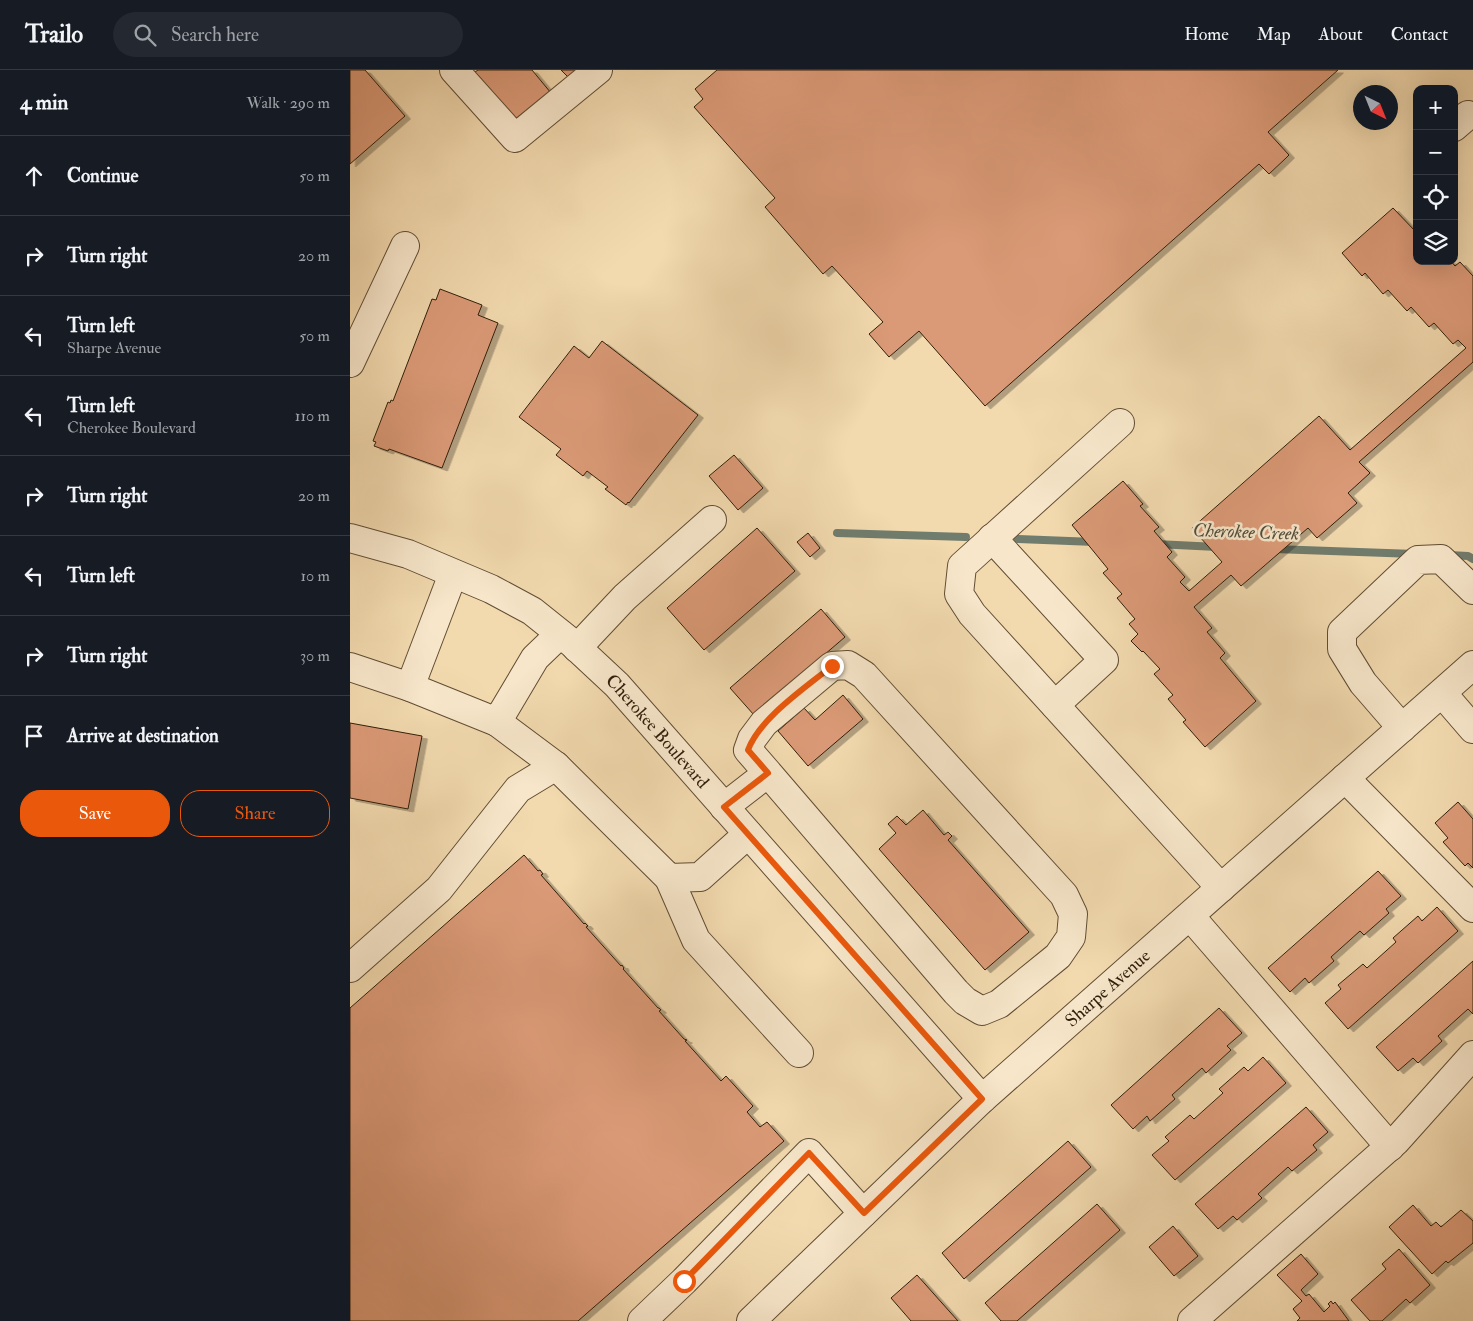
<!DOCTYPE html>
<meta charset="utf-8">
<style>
:root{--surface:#171b24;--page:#242831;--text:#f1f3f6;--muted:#9ea1a6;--line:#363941;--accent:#ea580c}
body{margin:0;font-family:"IM FELL Double Pica",serif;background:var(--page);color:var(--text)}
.controls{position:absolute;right:15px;top:15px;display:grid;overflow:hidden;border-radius:10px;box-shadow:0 5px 20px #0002}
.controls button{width:45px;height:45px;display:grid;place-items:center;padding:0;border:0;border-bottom:1px solid var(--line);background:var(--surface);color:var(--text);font:25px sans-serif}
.compass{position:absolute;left:1003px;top:15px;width:45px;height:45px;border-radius:50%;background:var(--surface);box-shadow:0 5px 20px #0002;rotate:137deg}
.stop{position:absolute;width:15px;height:15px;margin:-11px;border:4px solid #ea580c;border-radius:50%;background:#fff}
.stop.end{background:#ea580c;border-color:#fff;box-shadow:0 1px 5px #0008}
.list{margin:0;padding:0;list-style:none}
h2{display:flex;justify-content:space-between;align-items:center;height:65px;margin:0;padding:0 20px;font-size:21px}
h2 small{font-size:16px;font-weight:400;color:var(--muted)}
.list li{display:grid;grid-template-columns:32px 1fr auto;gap:15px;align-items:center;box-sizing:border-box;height:80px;padding:0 20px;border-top:1px solid var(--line)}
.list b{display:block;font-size:19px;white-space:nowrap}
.list p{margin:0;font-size:16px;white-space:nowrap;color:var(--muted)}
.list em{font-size:16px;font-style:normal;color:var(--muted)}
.actions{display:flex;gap:10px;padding:15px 20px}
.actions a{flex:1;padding:11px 0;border:1px solid var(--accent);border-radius:20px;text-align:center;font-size:18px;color:var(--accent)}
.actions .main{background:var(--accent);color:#fff}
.icon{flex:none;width:28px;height:28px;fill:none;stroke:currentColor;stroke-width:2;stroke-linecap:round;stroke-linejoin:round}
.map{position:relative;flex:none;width:1123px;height:1251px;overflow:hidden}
header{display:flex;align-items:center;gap:30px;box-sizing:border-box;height:70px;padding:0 25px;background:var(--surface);border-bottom:1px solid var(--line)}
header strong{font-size:24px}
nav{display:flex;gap:28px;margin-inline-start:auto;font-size:18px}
.search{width:350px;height:45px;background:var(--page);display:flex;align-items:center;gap:12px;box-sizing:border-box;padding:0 18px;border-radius:28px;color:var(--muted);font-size:19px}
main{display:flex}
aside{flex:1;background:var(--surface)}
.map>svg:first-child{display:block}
</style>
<header>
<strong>Trailo</strong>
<div class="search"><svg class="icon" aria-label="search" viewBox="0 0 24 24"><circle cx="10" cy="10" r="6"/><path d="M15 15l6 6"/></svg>Search here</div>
<nav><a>Home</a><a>Map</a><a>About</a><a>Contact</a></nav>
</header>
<main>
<aside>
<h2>4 min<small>Walk · 290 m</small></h2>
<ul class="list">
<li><svg class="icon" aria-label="ahead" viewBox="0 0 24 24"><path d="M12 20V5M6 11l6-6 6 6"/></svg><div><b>Continue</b></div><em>50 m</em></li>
<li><svg class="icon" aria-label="right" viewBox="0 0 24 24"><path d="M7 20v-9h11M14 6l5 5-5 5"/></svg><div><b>Turn right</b></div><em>20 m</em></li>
<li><svg class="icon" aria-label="left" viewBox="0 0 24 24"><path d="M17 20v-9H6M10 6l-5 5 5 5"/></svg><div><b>Turn left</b><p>Sharpe Avenue</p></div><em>50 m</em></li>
<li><svg class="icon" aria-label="left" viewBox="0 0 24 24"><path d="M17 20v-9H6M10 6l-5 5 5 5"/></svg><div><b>Turn left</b><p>Cherokee Boulevard</p></div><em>110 m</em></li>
<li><svg class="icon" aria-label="right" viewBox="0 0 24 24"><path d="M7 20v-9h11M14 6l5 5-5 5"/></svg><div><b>Turn right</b></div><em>20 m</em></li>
<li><svg class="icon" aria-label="left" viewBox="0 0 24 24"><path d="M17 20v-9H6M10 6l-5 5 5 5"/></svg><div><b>Turn left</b></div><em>10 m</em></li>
<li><svg class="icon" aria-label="right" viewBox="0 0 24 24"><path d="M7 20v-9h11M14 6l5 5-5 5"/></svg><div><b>Turn right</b></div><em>30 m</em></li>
<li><svg class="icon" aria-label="arrive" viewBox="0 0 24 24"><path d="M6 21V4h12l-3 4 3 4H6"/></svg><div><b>Arrive at destination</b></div></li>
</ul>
<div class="actions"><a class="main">Save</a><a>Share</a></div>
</aside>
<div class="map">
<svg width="1123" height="1251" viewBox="0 0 1123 1251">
<defs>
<filter id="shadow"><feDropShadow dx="5.5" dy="3" stdDeviation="0" flood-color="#0004"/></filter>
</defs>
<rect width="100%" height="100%" fill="#f2d9ae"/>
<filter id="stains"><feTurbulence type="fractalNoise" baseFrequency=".004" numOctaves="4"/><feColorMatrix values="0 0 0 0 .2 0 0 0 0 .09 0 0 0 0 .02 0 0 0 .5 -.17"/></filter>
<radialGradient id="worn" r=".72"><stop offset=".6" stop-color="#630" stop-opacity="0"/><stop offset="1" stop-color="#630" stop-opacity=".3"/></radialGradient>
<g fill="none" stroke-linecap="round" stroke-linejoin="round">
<path stroke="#707c6d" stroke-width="8" d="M487 463 616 467
M668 469 745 472
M806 474 867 477
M924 479 1065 484
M1099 485 1118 486 1123 489"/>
</g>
<path fill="#db9a77" stroke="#301e0b" filter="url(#shadow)" d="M0 0H15L55 46 0 94Z
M128 0H182L201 23 168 51 125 2Z
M211 0H228L219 8Z
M367 0H988L918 62 939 85 936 88 919 104 909 94 635 336 569 261 539 287 519 264 533 252 482 196 473 204 415 137 425 128 344 37 353 29 345 19Z
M1043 138 1067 163V191H1101L1105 196 1110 192 1123 206V292L1009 392 1020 403 998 423 1007 433 967 468 958 458 891 516 881 505 844 537 862 558 857 562 875 583 870 588 906 631 855 677 833 652 836 650 818 629 823 625 804 604 810 599 793 581 792 582 781 571 788 564 779 554 785 549 767 528 772 524 753 503 758 499 722 455 773 411 793 434 790 436 809 457 804 461 822 482 817 487 835 507 830 512 839 521 872 492 842 458 969 346 1000 380 1116 278 1108 270 1103 274 1084 253 1079 257 1061 237 1057 241 1038 220 1033 224 1015 203 1012 206 992 183Z
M90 219 132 235 128 245 148 253 92 398 39 379 38 381 24 376 26 372 23 371 38 332 40 333 41 330 43 331 82 229 86 230Z
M252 271 348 345 279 433 278 432 276 435 255 419 258 417 237 401 233 406 206 385 211 379 169 347 224 276 239 288Z
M384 385 413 418 388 440 359 406Z
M407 458 445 501 354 580 317 538Z
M458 463 470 478 460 487 447 472Z
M471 539 495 567 404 645 380 618Z
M493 625 513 649 458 696 428 661 454 638 465 650Z
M0 653 72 666 58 739 0 728Z
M1108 732 1123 749V798L1118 793 1115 796 1093 772 1098 768 1085 753Z
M573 740 594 765 598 762 602 766 598 770 679 862 635 900 529 779 546 763 538 754 547 746 556 755Z
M174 785 188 801 190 800 193 804 191 805 234 854 235 853 238 856 236 857 271 896 272 895 274 898 273 899 308 938H309L311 940 309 941 334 969 337 970 335 971 371 1011 376 1006 403 1036 397 1042 410 1057 417 1052 434 1071 228 1251H0V938Z
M1028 801 1051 826 1036 839 1039 843 1014 865 1010 861 981 887 984 891 959 913 955 908 940 922 918 898Z
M1087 837 1108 861 998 959 975 933 991 919 988 915 1013 894 1017 898 1046 872 1043 868 1068 846 1072 851Z
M1123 891V944L1118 939 1088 966 1092 971 1068 993 1063 988 1048 1001 1026 977Z
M869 938 892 963 877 976 881 980 856 1003 852 998 822 1025 825 1029 800 1051 797 1046 783 1059 761 1035Z
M913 987 936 1013 825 1110 802 1085 819 1071 815 1067 840 1045 844 1049 873 1023 869 1019 894 997 898 1001Z
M956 1037 978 1062 963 1075 967 1080 942 1101 938 1097 908 1124 912 1128 887 1150 883 1146 868 1159 845 1134Z
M718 1071 741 1097 614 1209 592 1183Z
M747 1134 770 1160 667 1251H651L635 1233Z
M1063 1135 1081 1156 1086 1152 1091 1157 1111 1140 1123 1151V1173L1098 1193 1096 1191 1082 1204 1039 1157Z
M823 1156 848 1186 824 1206 799 1177Z
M1049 1179 1080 1215 1060 1233 1056 1229 1032 1251H1020L1001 1230 1036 1199 1032 1194Z
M951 1184 968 1204 951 1220 956 1226 959 1224 974 1242 980 1236 978 1234 981 1231 983 1234 985 1232 999 1251H947L950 1248 943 1239 952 1231 927 1205Z
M567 1205 608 1251H561L541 1228Z"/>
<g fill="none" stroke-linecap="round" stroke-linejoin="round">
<defs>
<g id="minor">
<path d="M104 0 165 68 248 0"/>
<path d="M1104 57 1118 45"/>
<path d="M0 293 55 176"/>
<path d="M770 353 612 496 609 524 622 544 871 818"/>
<path id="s1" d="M0 468 58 484 141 519 182 541 222 573 267 615 632 1029"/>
<path d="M642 468 754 590 705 635"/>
<path d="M227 578 275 527 362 450"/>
<path d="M0 597 60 617 147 652 185 588 210 564"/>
<path d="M60 617 103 504"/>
<path d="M1092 623 1123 659"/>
<path d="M147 652 206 696"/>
<path d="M1052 658 1013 613 992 579V562L1068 490 1091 489 1123 520"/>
<path d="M995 708 1123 838"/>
<path d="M374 737 418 703 398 680 402 669 414 653 482 596 498 595 514 605 714 825 723 844 721 867 708 886 649 934 632 941 615 931 606 922 418 703"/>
<path d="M319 808 346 870 449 983"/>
<path d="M840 846 1040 1077"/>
<path d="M0 898 89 819 168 719 206 696 319 808 350 807 398 764"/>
<path d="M292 1251 334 1211 459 1083 513 1143"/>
<path id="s2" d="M401 1251 632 1029 1123 595"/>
<path d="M842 1251 1046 1071 1123 985"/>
</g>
</defs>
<use href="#minor" stroke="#604d34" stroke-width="30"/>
<use href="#minor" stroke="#f7e6ca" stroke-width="28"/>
</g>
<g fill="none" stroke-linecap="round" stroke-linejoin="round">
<path stroke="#ea580c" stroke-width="6" d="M334 1211 459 1083 514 1143 632 1029 374 737 418 703 398 680C410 648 455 618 482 596"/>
</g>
<g text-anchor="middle" stroke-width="5" stroke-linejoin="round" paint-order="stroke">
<g font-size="18" fill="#301e0b" stroke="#f7e6ca">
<text dy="6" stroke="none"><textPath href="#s1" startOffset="371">Cherokee Boulevard</textPath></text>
<text dy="6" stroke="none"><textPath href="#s2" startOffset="488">Sharpe Avenue</textPath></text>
</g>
<g font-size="19" font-style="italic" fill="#504d3c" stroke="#f7e6ca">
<text transform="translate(896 461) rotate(2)" y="7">Cherokee Creek</text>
</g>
</g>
<rect width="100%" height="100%" filter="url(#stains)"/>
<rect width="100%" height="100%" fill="url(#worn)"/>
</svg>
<div class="controls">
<button>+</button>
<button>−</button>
<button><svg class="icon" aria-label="locate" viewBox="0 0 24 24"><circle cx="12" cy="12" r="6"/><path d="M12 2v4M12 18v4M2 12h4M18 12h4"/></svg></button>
<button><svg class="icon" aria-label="layers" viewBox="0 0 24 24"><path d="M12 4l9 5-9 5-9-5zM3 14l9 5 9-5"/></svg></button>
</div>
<svg class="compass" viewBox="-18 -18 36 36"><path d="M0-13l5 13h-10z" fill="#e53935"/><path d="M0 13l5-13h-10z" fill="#9ea1a6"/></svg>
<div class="stop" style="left:334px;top:1211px"></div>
<div class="stop end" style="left:482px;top:596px"></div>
</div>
</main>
